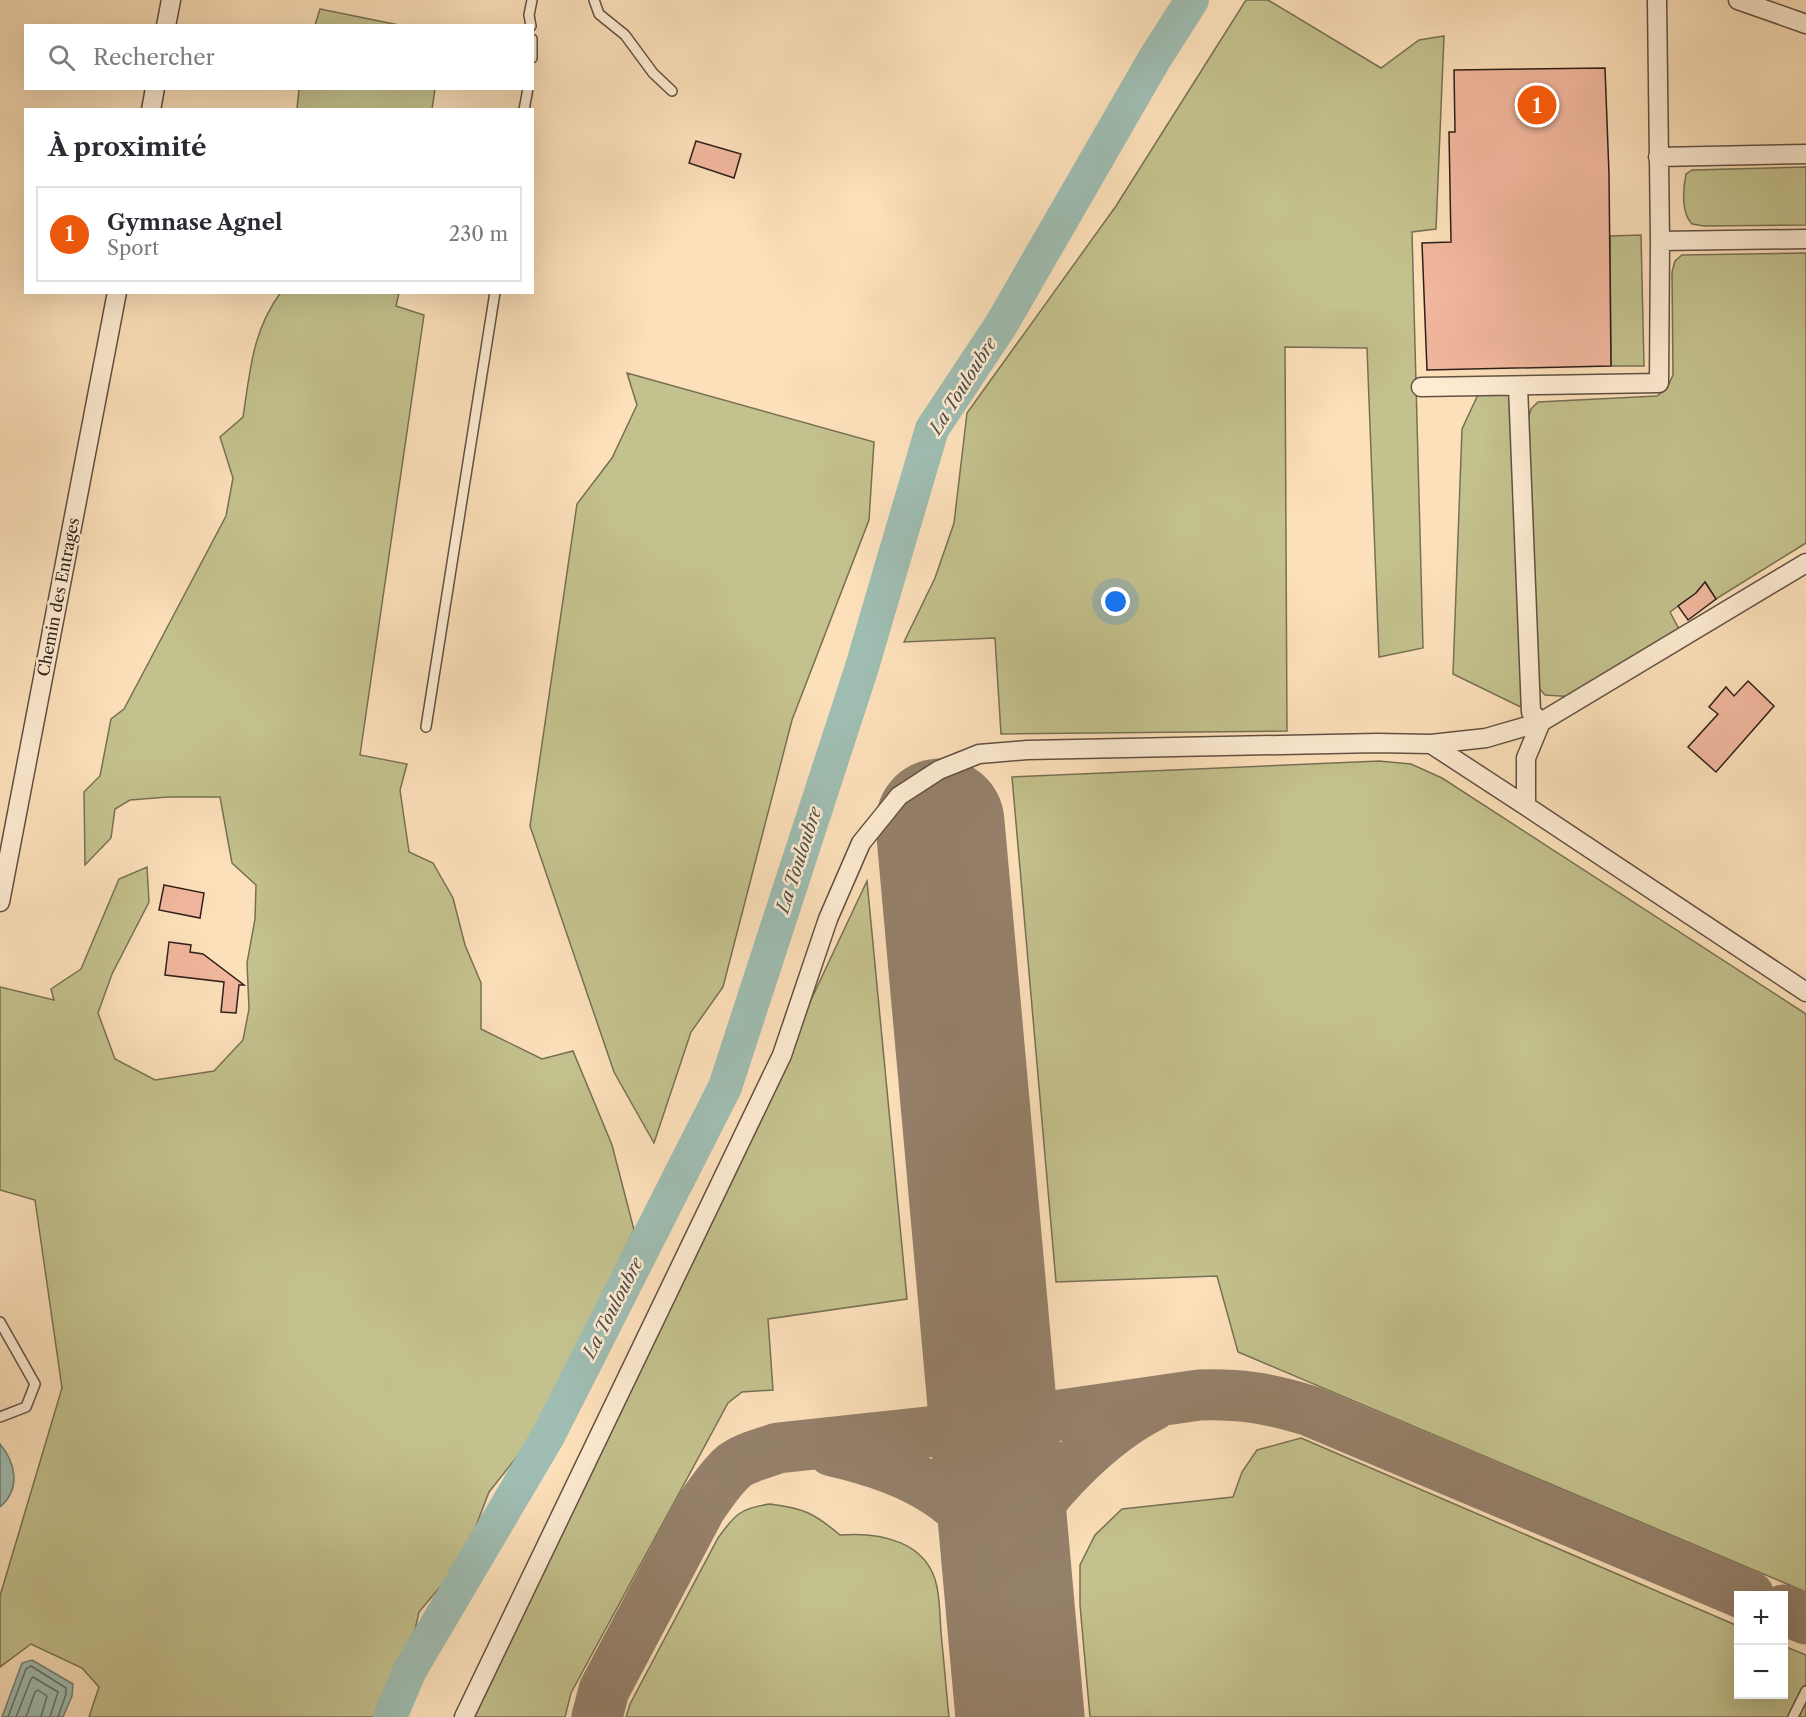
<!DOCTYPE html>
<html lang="fr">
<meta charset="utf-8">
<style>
:root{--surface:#fff;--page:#f7f7f7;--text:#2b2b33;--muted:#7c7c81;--line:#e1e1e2;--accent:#ea580c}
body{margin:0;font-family:"Libre Caslon Text",serif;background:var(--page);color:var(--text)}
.controls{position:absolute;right:18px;bottom:18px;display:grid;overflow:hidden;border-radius:0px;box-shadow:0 6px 24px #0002}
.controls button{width:54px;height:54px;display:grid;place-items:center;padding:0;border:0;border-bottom:2px solid var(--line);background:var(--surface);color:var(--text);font:30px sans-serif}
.you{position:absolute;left:1116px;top:602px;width:21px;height:21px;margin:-15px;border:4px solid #fff;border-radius:50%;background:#1a73e8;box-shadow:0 0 0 9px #1a73e833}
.badge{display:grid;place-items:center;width:39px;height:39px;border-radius:50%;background:var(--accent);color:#fff;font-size:20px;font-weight:700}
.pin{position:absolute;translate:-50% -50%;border:3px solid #fff;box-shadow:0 2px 6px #0006}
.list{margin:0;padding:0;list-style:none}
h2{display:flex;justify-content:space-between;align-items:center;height:78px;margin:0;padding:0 24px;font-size:26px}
h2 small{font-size:20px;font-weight:400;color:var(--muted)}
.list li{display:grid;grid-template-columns:39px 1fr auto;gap:18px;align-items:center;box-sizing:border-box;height:96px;margin:0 12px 12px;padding:0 12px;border:2px solid var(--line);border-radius:0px}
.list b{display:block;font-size:22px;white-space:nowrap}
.list p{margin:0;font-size:20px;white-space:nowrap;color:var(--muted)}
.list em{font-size:20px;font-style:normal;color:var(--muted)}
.icon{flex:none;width:33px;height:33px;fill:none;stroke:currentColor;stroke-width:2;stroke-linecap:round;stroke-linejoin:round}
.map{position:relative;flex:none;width:1806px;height:1717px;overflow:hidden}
.search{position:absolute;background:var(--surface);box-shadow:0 6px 24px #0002;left:24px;top:24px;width:510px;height:66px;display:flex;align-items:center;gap:15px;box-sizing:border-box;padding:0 21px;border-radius:0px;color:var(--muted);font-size:22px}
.panel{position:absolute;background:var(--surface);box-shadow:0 6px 24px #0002;left:24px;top:108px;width:510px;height:186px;border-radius:0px}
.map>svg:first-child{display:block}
</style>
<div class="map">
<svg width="1806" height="1717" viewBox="0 0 1806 1717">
<rect width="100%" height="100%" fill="#fce0ba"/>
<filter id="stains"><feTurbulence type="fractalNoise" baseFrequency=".00333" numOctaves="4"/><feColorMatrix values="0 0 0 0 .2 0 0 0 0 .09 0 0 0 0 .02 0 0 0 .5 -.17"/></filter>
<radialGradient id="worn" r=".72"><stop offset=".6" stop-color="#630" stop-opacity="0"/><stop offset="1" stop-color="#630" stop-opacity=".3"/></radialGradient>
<path fill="#c3c18d" stroke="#787054" stroke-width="1.5" d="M1246 0H1268L1381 68 1419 40 1444 36 1436 229 1412 232 1423 648 1379 657 1367 348 1285 347 1287 731 1001 734 995 638 904 642 935 578 954 523 967 413 1116 206Z
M320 9 399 25H315Z
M299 89 300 88 435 89 432 109H297Z
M1806 167V225L1704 226 1692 224C1681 213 1683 189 1686 174L1692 170Z
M1641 235 1644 366H1611L1610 236Z
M1806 253V543L1716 599 1705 582 1696 593 1670 612 1679 629 1575 697 1545 695 1538 687 1528 420 1531 409 1538 402 1657 396 1667 388 1673 375 1672 272 1675 261 1682 255Z
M281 292 399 293 396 306 424 315 360 755 407 764 400 790 409 852 433 863 453 898 465 945 481 983V1029L542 1059 573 1051 612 1145 634 1230 536 1433 489 1492 471 1539 454 1570 419 1612 411 1647 387 1692 378 1717H89L99 1687 82 1668 31 1644 0 1667V1596L62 1388 35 1200 0 1190V987L54 1000 51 989 81 969 119 879 147 867 149 902 112 974 98 1013 115 1059 155 1080 214 1071 243 1040 249 1009 247 963 255 919 256 885 232 863 220 797H168L130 800 115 809 111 838 85 865 84 792 100 776 111 719 124 709 226 516 233 478 220 437 243 417C250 372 252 331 281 292Z
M627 373 874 442 869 520 792 720 723 987 691 1032 654 1143 614 1072 530 826 577 504 612 458 637 405Z
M1482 386H1518L1531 712 1453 674 1462 429Z
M1379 761 1411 764 1442 778 1806 1014V1592L1238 1352 1217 1276 1056 1282 1012 777Z
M867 881 907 1299 768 1319 773 1390 742 1392 728 1403 571 1693 565 1717H473Z
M1301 1438 1738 1626V1694H1784V1646L1806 1655V1717H1090L1080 1605V1565L1095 1535 1122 1509 1233 1497 1242 1472 1257 1450Z
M770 1504C803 1508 814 1513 840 1535 880 1532 928 1541 937 1587 940 1602 940 1618 941 1633 944 1661 946 1689 949 1717H626L630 1704 718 1538C735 1514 741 1508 770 1504Z"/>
<path fill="#9fbdb2" stroke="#727e75" stroke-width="1.5" d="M0 1444C16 1463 21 1489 0 1507Z
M32 1660 73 1684 72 1696 63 1717H2L22 1663Z"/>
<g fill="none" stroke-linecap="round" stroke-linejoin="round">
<path stroke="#666e66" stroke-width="1.5" d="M8 1717 26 1669 31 1666 66 1688V1694L58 1717
M16 1717 31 1679 33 1677 58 1692 50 1717
M26 1717 35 1692 38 1690 47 1696 41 1717"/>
<path stroke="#9fbdb2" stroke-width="34" d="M390 1717 410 1670 548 1436 725 1087 862 667 932 429 1001 325 1155 58 1192 0"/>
<path stroke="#95806a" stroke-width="51" d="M832 1451C889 1464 947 1485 983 1534 994 1548 1000 1569 1007 1585
M1007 1585C1010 1571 1011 1553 1017 1540 1040 1491 1104 1430 1152 1406
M1784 1610 1806 1619
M597 1717 604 1690 701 1507C711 1493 721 1477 734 1466 746 1457 764 1453 778 1448L992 1425 1199 1395C1242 1394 1268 1398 1310 1411L1749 1596"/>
<path stroke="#95806a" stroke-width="129" d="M940 823 1020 1717"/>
</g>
<path fill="#f1b79e" stroke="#2e201a" stroke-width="1.5" d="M1605 68 1609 174 1611 366 1427 370 1422 243 1451 242 1449 132H1455L1454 70Z
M696 141 741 154 734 178 689 163Z
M1705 582 1716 599 1688 620 1678 606 1696 593Z
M1748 681 1774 706 1716 772 1688 747 1718 714 1709 707 1726 687 1734 696Z
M164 885 204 893 200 918 159 910Z
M169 942 191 945 190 952 203 954 244 985H239L236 1013 221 1012 224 982 165 975Z"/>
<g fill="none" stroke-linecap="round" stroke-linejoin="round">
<defs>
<path id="lane" d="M594 0 599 14 625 35 653 73 672 91
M531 26 529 15 532 0
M532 39V58
M524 110 528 88
M426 727 495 292
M0 1322 35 1384 26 1407 0 1417
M1793 1717 1806 1691"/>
<path id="street" d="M1738 0 1806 24
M166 26 171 0
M151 110 155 88
M1658 157 1806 154
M1660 241 1806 239
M1518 386 1531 712 1541 722 1526 758V806L1806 992
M1421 387 1659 383 1660 241 1657 0
M1431 744 1526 806
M0 902 117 292
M464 1717 782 1055 828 919 861 843 899 796 939 770 979 754 1027 750 1377 743 1431 744 1486 738 1541 722 1806 563"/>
</defs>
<use href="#lane" stroke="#625042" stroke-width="12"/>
<use href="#street" stroke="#625042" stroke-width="21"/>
<use href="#lane" stroke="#fdebd2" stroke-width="9"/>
<use href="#street" stroke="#fdebd2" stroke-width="18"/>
</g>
<g text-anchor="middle" stroke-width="5" stroke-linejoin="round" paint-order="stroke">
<g font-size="16" fill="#2e201a" stroke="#fdebd2">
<text transform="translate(58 597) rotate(-79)" y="6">Chemin des Entrages</text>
</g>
<g font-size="18" font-style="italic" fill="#504f48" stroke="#fdebd2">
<text transform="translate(963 386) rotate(-58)" y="6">La Touloubre</text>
<text transform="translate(799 860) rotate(-72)" y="6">La Touloubre</text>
<text transform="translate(613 1308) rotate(-63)" y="6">La Touloubre</text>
</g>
</g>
<rect width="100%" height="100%" filter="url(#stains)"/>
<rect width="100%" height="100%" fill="url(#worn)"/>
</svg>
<div class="controls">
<button>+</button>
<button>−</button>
</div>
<div class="you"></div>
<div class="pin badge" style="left:1537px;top:105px">1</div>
<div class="search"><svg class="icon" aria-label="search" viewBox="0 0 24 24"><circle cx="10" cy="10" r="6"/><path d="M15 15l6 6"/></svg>Rechercher</div>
<section class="panel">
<h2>À proximité<small></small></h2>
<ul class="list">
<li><span class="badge">1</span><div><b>Gymnase Agnel</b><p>Sport</p></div><em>230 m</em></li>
</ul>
</section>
</div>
